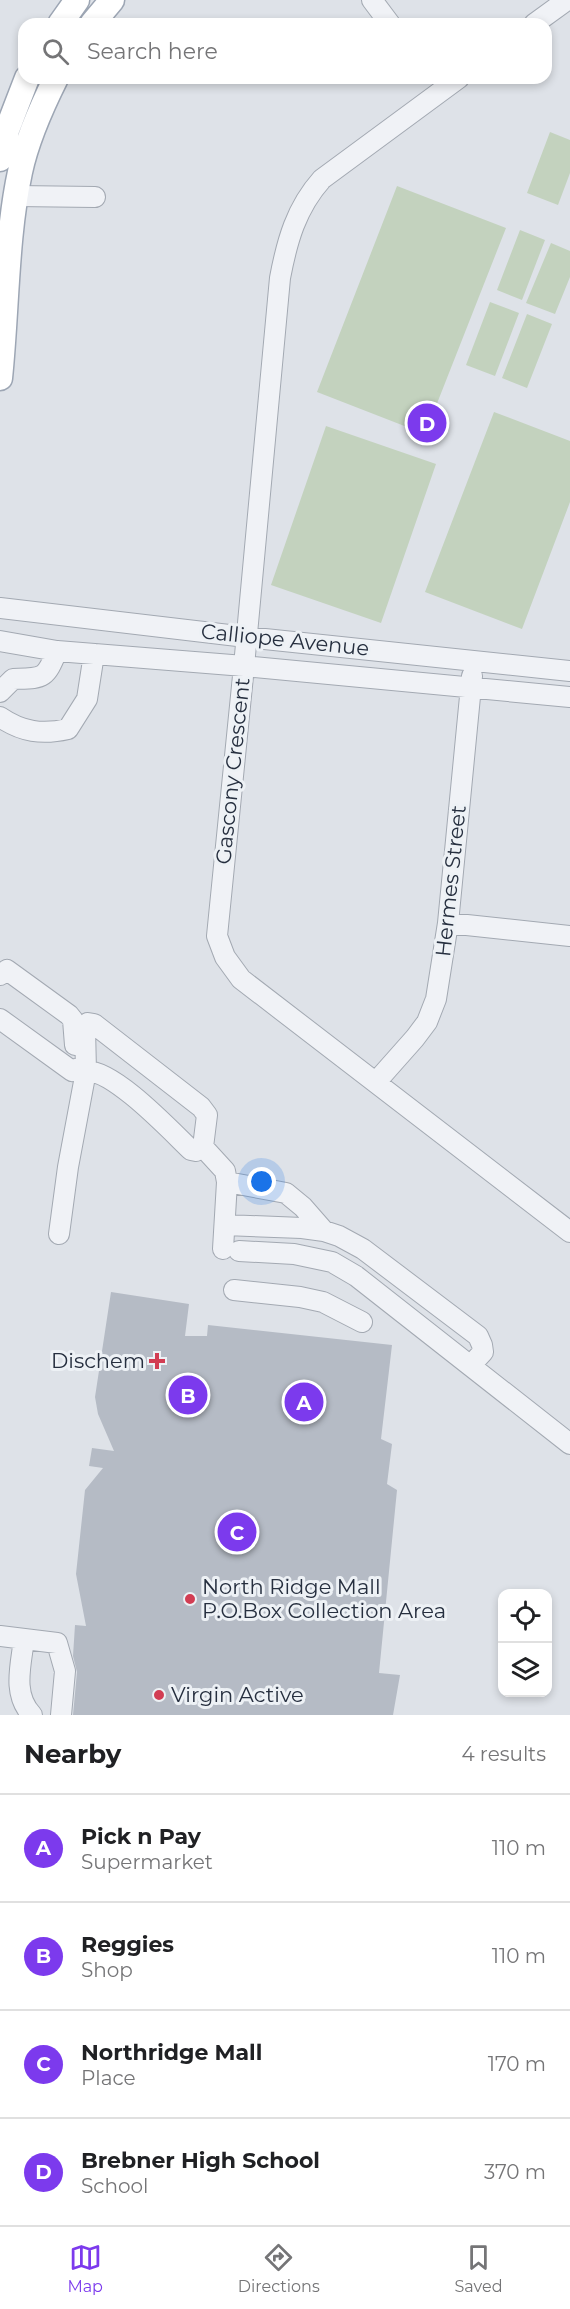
<!DOCTYPE html>
<style>
:root{--surface:#fff;--page:#f6f6f6;--text:#202124;--muted:#757577;--line:#e0e0e0;--accent:#7c3aed}
body{margin:0;font-family:Montserrat,sans-serif;background:var(--page);color:var(--text)}
.controls{position:absolute;right:18px;bottom:18px;display:grid;overflow:hidden;border-radius:12px;box-shadow:0 3px 9px #0003}
.controls button{width:54px;height:54px;display:grid;place-items:center;padding:0;border:0;border-bottom:2px solid var(--line);background:var(--surface);color:var(--text);font:30px sans-serif}
.you{position:absolute;left:262px;top:1182px;width:21px;height:21px;margin:-15px;border:4px solid #fff;border-radius:50%;background:#1a73e8;box-shadow:0 0 0 9px #1a73e833}
.badge{display:grid;place-items:center;width:39px;height:39px;border-radius:50%;background:var(--accent);color:#fff;font-size:20px;font-weight:700}
.pin{position:absolute;translate:-50% -50%;border:3px solid #fff;box-shadow:0 2px 6px #0006}
.list{margin:0;padding:0;list-style:none}
h2{display:flex;justify-content:space-between;align-items:center;height:78px;margin:0;padding:0 24px;font-size:26px}
h2 small{font-size:20px;font-weight:400;color:var(--muted)}
.list li{display:grid;grid-template-columns:39px 1fr auto;gap:18px;align-items:center;box-sizing:border-box;height:108px;padding:0 24px;border-top:2px solid var(--line)}
.list b{display:block;font-size:22px;white-space:nowrap}
.list p{margin:0;font-size:20px;white-space:nowrap;color:var(--muted)}
.list em{font-size:20px;font-style:normal;color:var(--muted)}
.icon{flex:none;width:33px;height:33px;fill:none;stroke:currentColor;stroke-width:2;stroke-linecap:round;stroke-linejoin:round}
.map{position:relative;flex:none;width:570px;height:1715px;overflow:hidden}
.search{position:absolute;background:var(--surface);box-shadow:0 3px 9px #0003;left:18px;right:18px;top:18px;height:66px;display:flex;align-items:center;gap:15px;box-sizing:border-box;padding:0 21px;border-radius:18px;color:var(--muted);font-size:22px}
.sheet{height:510px;background:var(--surface)}
nav{display:flex;justify-content:space-around;align-items:center;box-sizing:border-box;height:84px;border-top:2px solid var(--line);background:var(--surface);font-size:16px;color:var(--muted)}
nav a{display:grid;justify-items:center;gap:3px}
nav .on{color:var(--accent)}
.map>svg:first-child{display:block}
</style>
<div class="map">
<svg width="570" height="1715" viewBox="0 0 570 1715">
<rect width="100%" height="100%" fill="#dee2e8"/>
<path fill="#c3d2be" d="M550 132 570 140V173L558 205 527 193Z
M397 186 506 228 425 434 317 392Z
M520 230 545 240 522 300 497 290Z
M551 243 570 251V277L555 314 526 303Z
M490 302 519 313 495 376 466 365Z
M527 314 552 324 527 388 502 378Z
M494 412 570 441V502L522 629 425 592Z
M326 426 436 464 381 623 271 585Z"/>
<path fill="#b5bbc5" d="M111 1292 189 1304 185 1336H207L208 1325 392 1345 381 1439 392 1444 387 1484 397 1490 379 1673 400 1675 393 1715H73L77 1672 73 1656 75 1625 86 1626 76 1574 85 1490 103 1468 89 1466 92 1448 114 1451 98 1414 95 1397Z"/>
<g fill="none" stroke-linecap="round" stroke-linejoin="round">
<defs>
<path id="minor" d="M372 0 390 24
M534 24 567 0
M459 78 322 179C296 208 287 241 280 278L244 666 217 936 225 957 241 979 570 1232
M16 196 95 197
M0 608 246 637 570 671
M0 641 57 651 244 666 570 697
M0 692 13 679C43 678 45 680 57 651
M0 717C22 732 42 735 68 729L87 699 94 654
M448 923 570 936
M0 975 7 970 69 1015 73 1020 75 1045
M0 1019 72 1071 75 1069
M86 1071 85 1028 88 1023 94 1024 201 1107 207 1115 203 1147 225 1171 227 1182 223 1249
M376 1082 415 1038 427 1022 436 999 448 923 472 676
M227 1182 286 1193 303 1207 324 1231
M225 1225 302 1228 324 1231 339 1236 363 1249 478 1336 482 1345 483 1352 471 1365
M59 1234 68 1167 86 1071C114 1070 170 1130 191 1150L196 1151 203 1147
M239 1251 294 1254 332 1262 356 1276 570 1444
M234 1290 300 1297 323 1302 362 1322
M0 1636 57 1643 65 1671 61 1715
M24 1639C21 1665 12 1694 32 1715"/>
<path id="major" d="M60 24 77 0
M92 24 112 0
M0 159 7 130 27 78
M0 378C7 311 6 237 20 172 27 139 41 108 56 78"/>
</defs>
<use href="#minor" stroke="#a3a9b2" stroke-width="22"/>
<use href="#major" stroke="#9da6b4" stroke-width="27"/>
<use href="#minor" stroke="#f0f2f6" stroke-width="20"/>
<use href="#major" stroke="#fff" stroke-width="24"/>
</g>
<g fill="#d23d53" stroke="#edf1f5" stroke-width="2">
<path d="M154 1352h6v6h6v6h-6v6h-6v-6h-6v-6h6z"/>
<circle cx="190" cy="1599" r="6"/>
<circle cx="159" cy="1695" r="6"/>
</g>
<g text-anchor="middle" stroke-width="6" stroke-linejoin="round" paint-order="stroke">
<g font-size="21" fill="#262f3f" stroke="#edf1f5">
<text transform="translate(285 640) rotate(6)" y="7">Calliope Avenue</text>
<text transform="translate(233 771) rotate(-84)" y="7">Gascony Crescent</text>
<text transform="translate(451 881) rotate(-84)" y="7">Hermes Street</text>
</g>
<g font-size="21" fill="#262f3f" stroke="#edf1f5" text-anchor="start">
<text x="145" y="1368" text-anchor="end">Dischem</text>
<text x="202" y="1594">North Ridge Mall<tspan x="202" dy="24">P.O.Box Collection Area</tspan></text>
<text x="171" y="1702">Virgin Active</text>
</g>
</g>
</svg>
<div class="controls">
<button><svg class="icon" aria-label="locate" viewBox="0 0 24 24"><circle cx="12" cy="12" r="6"/><path d="M12 2v4M12 18v4M2 12h4M18 12h4"/></svg></button>
<button><svg class="icon" aria-label="layers" viewBox="0 0 24 24"><path d="M12 4l9 5-9 5-9-5zM3 14l9 5 9-5"/></svg></button>
</div>
<div class="you"></div>
<div class="pin badge" style="left:304px;top:1402px">A</div>
<div class="pin badge" style="left:188px;top:1395px">B</div>
<div class="pin badge" style="left:237px;top:1532px">C</div>
<div class="pin badge" style="left:427px;top:423px">D</div>
<div class="search"><svg class="icon" aria-label="search" viewBox="0 0 24 24"><circle cx="10" cy="10" r="6"/><path d="M15 15l6 6"/></svg>Search here</div>
</div>
<section class="sheet">
<h2>Nearby<small>4 results</small></h2>
<ul class="list">
<li><span class="badge">A</span><div><b>Pick n Pay</b><p>Supermarket</p></div><em>110 m</em></li>
<li><span class="badge">B</span><div><b>Reggies</b><p>Shop</p></div><em>110 m</em></li>
<li><span class="badge">C</span><div><b>Northridge Mall</b><p>Place</p></div><em>170 m</em></li>
<li><span class="badge">D</span><div><b>Brebner High School</b><p>School</p></div><em>370 m</em></li>
</ul>
</section>
<nav>
<a class="on"><svg class="icon" aria-label="map" viewBox="0 0 24 24"><path d="M3 6l6-2 6 2 6-2v14l-6 2-6-2-6 2zM9 4v14M15 6v14"/></svg>Map</a>
<a><svg class="icon" aria-label="directions" viewBox="0 0 24 24"><path d="M12 3l9 9-9 9-9-9zM9 14v-3h6M13 9l2 2-2 2"/></svg>Directions</a>
<a><svg class="icon" aria-label="saved" viewBox="0 0 24 24"><path d="M7 4h10v16l-5-4-5 4z"/></svg>Saved</a>
</nav>
